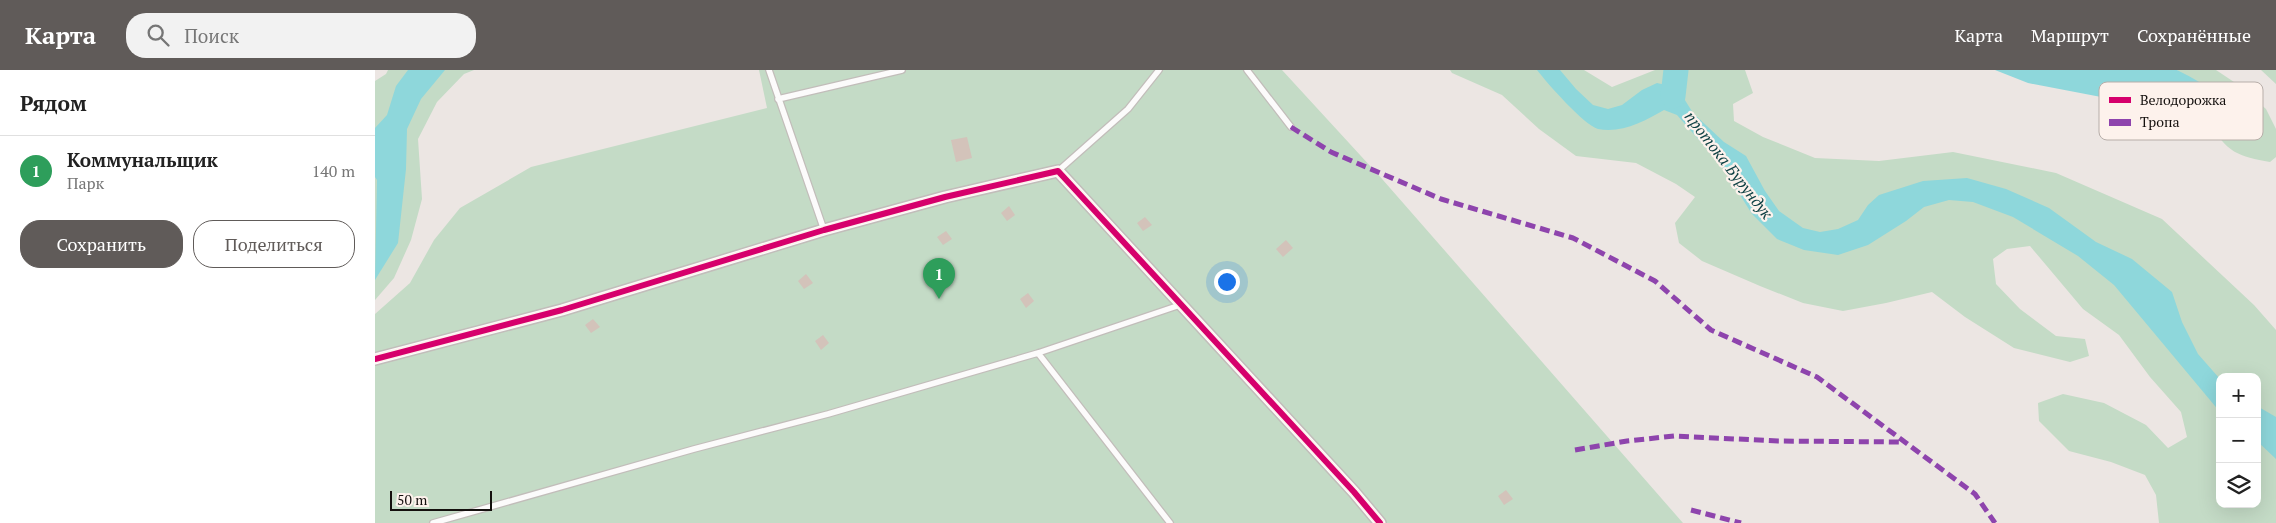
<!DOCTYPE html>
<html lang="ru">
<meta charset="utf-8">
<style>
:root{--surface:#fff;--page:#f2f2f2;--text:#222;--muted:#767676;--line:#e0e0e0;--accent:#605b59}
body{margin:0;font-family:"PT Serif",serif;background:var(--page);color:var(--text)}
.controls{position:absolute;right:15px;bottom:15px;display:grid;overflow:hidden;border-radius:10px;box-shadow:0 5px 20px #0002}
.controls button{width:45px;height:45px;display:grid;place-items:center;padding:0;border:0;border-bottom:1px solid var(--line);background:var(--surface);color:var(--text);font:25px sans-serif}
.scale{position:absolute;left:15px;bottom:12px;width:102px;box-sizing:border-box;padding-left:5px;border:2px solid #14100e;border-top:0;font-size:14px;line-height:18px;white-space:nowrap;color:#14100e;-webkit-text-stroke:4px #fdf2ec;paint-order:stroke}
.you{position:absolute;left:851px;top:211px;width:18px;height:18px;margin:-12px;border:4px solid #fff;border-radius:50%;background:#1a73e8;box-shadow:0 0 0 8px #1a73e833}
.badge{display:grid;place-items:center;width:32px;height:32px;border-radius:50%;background:var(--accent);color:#fff;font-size:16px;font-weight:700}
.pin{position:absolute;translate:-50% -41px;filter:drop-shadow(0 1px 2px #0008)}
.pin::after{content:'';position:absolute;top:26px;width:18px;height:15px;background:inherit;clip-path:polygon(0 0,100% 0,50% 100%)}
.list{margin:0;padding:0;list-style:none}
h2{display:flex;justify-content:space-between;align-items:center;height:65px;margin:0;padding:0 20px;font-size:21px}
h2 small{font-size:16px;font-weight:400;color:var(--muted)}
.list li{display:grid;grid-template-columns:32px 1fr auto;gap:15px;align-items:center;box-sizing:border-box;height:70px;padding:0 20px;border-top:1px solid var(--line)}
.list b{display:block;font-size:19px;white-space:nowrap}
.list p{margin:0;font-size:16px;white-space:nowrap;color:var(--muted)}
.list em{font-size:16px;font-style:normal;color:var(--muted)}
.actions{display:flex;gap:10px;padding:15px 20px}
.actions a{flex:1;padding:11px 0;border:1px solid var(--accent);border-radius:20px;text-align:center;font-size:18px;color:var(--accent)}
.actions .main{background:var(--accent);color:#fff}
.icon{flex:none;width:28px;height:28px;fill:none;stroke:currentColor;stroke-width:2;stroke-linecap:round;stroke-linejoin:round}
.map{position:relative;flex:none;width:1901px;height:453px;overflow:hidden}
header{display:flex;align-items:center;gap:30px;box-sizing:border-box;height:70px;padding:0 25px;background:var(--accent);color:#fff}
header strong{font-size:24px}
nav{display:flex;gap:28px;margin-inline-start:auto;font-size:18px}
.search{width:350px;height:45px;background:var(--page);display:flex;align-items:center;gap:12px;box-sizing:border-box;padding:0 18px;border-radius:20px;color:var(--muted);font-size:19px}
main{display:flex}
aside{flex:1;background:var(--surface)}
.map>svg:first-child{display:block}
</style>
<header>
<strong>Карта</strong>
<div class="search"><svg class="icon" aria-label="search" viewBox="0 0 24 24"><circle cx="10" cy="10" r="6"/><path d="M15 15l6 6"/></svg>Поиск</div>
<nav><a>Карта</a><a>Маршрут</a><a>Сохранённые</a></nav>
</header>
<main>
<aside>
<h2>Рядом<small></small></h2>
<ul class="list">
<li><span class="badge" style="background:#2e9e5b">1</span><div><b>Коммунальщик</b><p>Парк</p></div><em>140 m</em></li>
</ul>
<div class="actions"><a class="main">Сохранить</a><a>Поделиться</a></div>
</aside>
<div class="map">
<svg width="1901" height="453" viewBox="0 0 1901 453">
<rect width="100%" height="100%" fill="#ece6e3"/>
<path fill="#c4dbc6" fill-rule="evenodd" d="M13 0H99L89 4 62 32 43 69 47 129 36 170 19 208 0 230V11L11 4Z
M384 0H907L1008 110 1308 453H0V244L35 213 59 170 85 138 156 97 392 38Z
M1075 0H1209L1237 17 1280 0H1370L1378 23 1358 34 1359 51 1388 67 1440 88 1504 91 1578 82 1681 103 1787 149 1879 235 1901 260V453H1784L1781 425 1770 405 1736 392 1694 381 1664 351 1663 333 1688 324 1729 333 1771 355 1793 378 1812 367 1806 342 1775 307 1744 265 1708 239 1655 176 1632 179 1618 189 1621 214 1645 239 1681 266 1710 269 1714 286 1695 292 1639 278 1590 247 1557 222 1511 233 1468 241 1428 233 1385 216 1327 191 1304 173 1300 153 1320 127 1301 114 1261 93 1201 86 1164 59 1127 25 1077 3ZM1845 307H1882V434H1845Z
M1802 0H1841L1865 16 1891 39 1901 59V87L1895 92C1865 87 1849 82 1836 52L1848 49Z
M1886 0H1901V14Z"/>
<path fill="#8ed7db" d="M33 0H70L46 29 32 59 31 99 23 173 0 210 2 110 0 107V58L12 45 21 16Z
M1162 0H1185L1201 19 1218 35 1233 39 1247 35 1267 20 1282 13 1295 16 1308 27 1318 43 1349 72 1371 86 1390 121 1404 141 1428 158 1445 162 1463 159 1483 150 1493 135 1504 125 1548 111 1592 108 1631 119 1674 138 1721 172 1757 189 1797 222 1807 252 1823 284 1845 309V342L1739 215 1703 186 1638 147 1598 132 1574 130 1549 137 1531 151 1493 175 1463 185 1429 180 1402 169 1377 144 1346 95 1302 45 1289 40C1270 51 1246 64 1223 59 1209 55 1172 13 1162 0Z
M1620 0H1802C1823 11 1850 22 1848 50L1836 52 1783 34 1747 31 1653 13Z
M1882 336 1901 347V389L1882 371Z"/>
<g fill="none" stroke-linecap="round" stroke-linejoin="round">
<path stroke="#8ed7db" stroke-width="25" d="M1298 26 1301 0"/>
</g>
<path fill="#d3c3ba" d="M592 67 597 88 581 92 576 70Z
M634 136 640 145 632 151 626 143Z
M770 147 777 155 768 161 762 153Z
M571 161 577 169 568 175 562 167Z
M911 170 918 178 908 187 901 179Z
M431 204 438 213 429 219 423 211Z
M653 223 659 231 651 238 645 229Z
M218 249 225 257 216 263 210 255Z
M448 265 454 273 446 280 440 271Z
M1131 420 1138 429 1129 435 1123 426Z"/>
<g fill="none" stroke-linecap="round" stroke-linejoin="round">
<defs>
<path id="lane" d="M394 0 449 160
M872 0 916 57
M403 29 527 0
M683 101 753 39 784 0
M663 283 795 453
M58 453 319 379 453 344 663 283 805 235"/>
<path id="street" d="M0 289 187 240 449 160 570 127 683 101 979 422 1005 453"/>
</defs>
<use href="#lane" stroke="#c2bdba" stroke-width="8"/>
<use href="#street" stroke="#c2bdba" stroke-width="14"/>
<use href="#lane" stroke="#fcfbfb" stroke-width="5.5"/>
<use href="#street" stroke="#fcfbfb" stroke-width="11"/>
<path stroke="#8e44ad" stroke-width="5" stroke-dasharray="10 5" stroke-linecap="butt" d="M916 57 956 82 1066 129 1198 168 1280 211 1336 260 1442 307 1600 424 1620 453
M1200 380 1252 371 1299 366 1403 371 1529 372
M1316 440 1366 453"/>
<defs>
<path id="cycleway" d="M0 289 187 240 449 160 570 127 683 101 979 422 1005 453"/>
</defs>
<use href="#cycleway" stroke="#fdf2ec" stroke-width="9"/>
<use href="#cycleway" stroke="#d6006c" stroke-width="6"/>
</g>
<g text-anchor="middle" stroke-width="4.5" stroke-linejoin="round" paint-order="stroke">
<g font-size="16" font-style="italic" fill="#0c3f42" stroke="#fdf2ec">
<text transform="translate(1354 95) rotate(52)" y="6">протока Бурундук</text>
</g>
</g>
<rect x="1724" y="12" width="164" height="58" rx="8" fill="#fdf2ec" stroke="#b7aea9" stroke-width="1"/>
<rect x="1734" y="27" width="22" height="6" fill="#d6006c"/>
<rect x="1734" y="49" width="22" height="7" fill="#8e44ad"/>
<g font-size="14" fill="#14100e">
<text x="1765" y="35">Велодорожка</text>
<text x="1765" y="57">Тропа</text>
</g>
</svg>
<div class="controls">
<button>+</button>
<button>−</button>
<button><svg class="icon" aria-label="layers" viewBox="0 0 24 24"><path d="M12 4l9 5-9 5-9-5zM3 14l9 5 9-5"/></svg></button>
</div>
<div class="scale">50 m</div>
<div class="you"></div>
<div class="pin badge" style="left:564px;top:229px;background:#2e9e5b">1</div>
</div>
</main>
